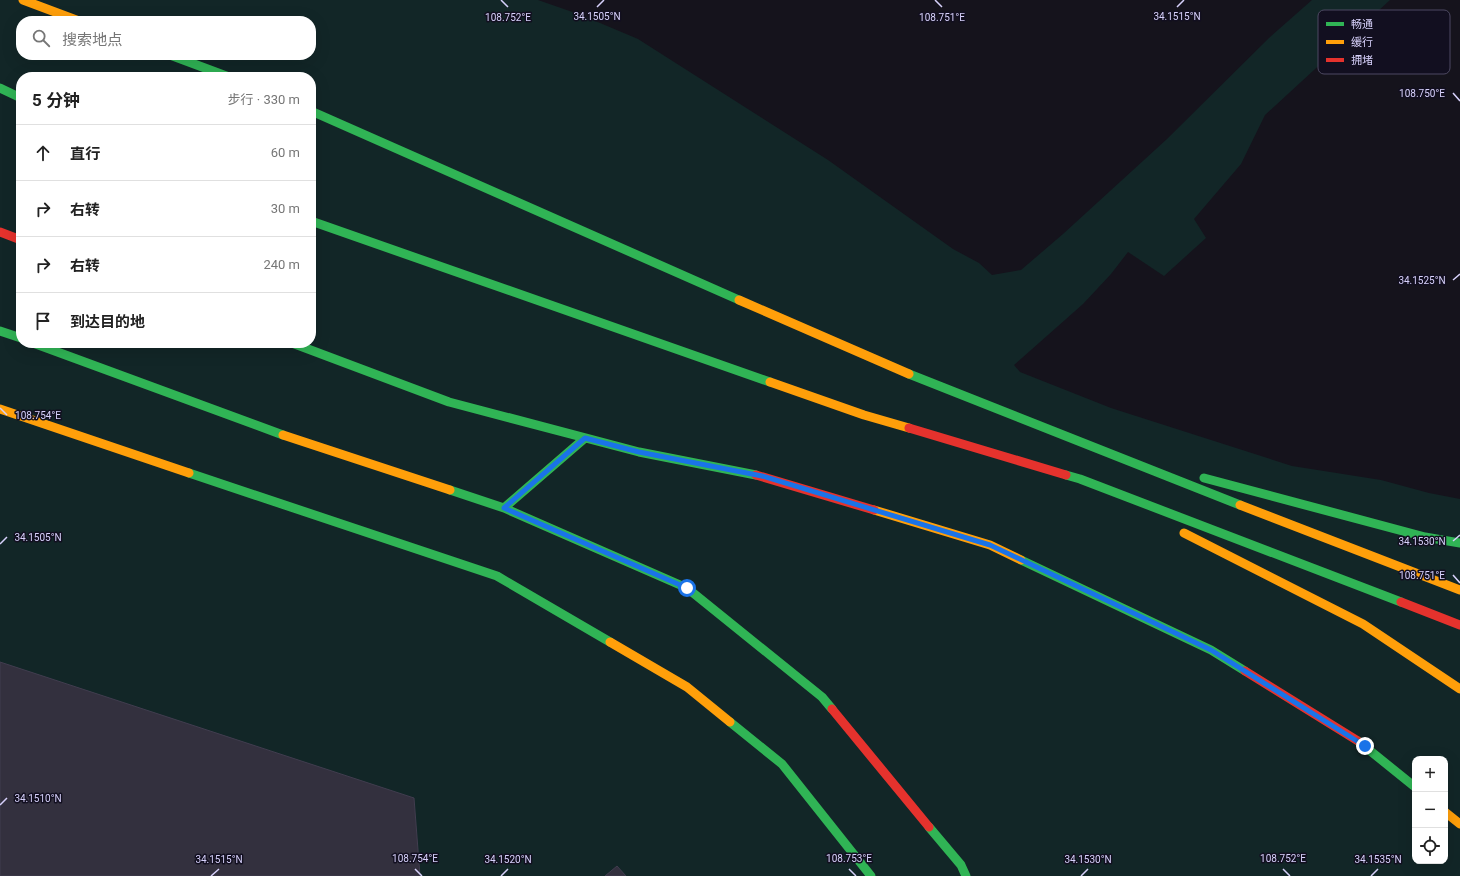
<!DOCTYPE html>
<html lang="zh">
<meta charset="utf-8">
<style>
:root{--surface:#fff;--page:#f2f2f2;--text:#222;--muted:#767676;--line:#e0e0e0}
body{margin:0;font-family:Roboto,"Noto Sans SC",sans-serif;background:var(--page);color:var(--text)}
.controls{position:absolute;right:12px;bottom:12px;display:grid;overflow:hidden;border-radius:8px;box-shadow:0 4px 16px #0002}
.controls button{width:36px;height:36px;display:grid;place-items:center;padding:0;border:0;border-bottom:1px solid var(--line);background:var(--surface);color:var(--text);font:20px sans-serif}
.stop{position:absolute;width:12px;height:12px;margin:-9px;border:3px solid #1a73e8;border-radius:50%;background:#fff}
.stop.end{background:#1a73e8;border-color:#fff;box-shadow:0 1px 4px #0008}
.list{margin:0;padding:0;list-style:none}
h2{display:flex;justify-content:space-between;align-items:center;height:52px;margin:0;padding:0 16px;font-size:17px}
h2 small{font-size:13px;font-weight:400;color:var(--muted)}
.list li{display:grid;grid-template-columns:26px 1fr auto;gap:12px;align-items:center;box-sizing:border-box;height:56px;padding:0 16px;border-top:1px solid var(--line)}
.list b{display:block;font-size:15px;white-space:nowrap}
.list em{font-size:13px;font-style:normal;color:var(--muted)}
.icon{flex:none;width:22px;height:22px;fill:none;stroke:currentColor;stroke-width:2;stroke-linecap:round;stroke-linejoin:round}
.map{position:relative;flex:none;width:1460px;height:876px;overflow:hidden}
.search{position:absolute;background:var(--surface);box-shadow:0 4px 16px #0002;left:16px;top:16px;width:300px;height:44px;display:flex;align-items:center;gap:10px;box-sizing:border-box;padding:0 14px;border-radius:16px;color:var(--muted);font-size:15px}
.panel{position:absolute;background:var(--surface);box-shadow:0 4px 16px #0002;left:16px;top:72px;width:300px;height:276px;border-radius:16px}
.map>svg:first-child{display:block}
</style>
<div class="map">
<svg width="1460" height="876" viewBox="0 0 1460 876">
<rect width="100%" height="100%" fill="#15131c"/>
<path fill="#122627" fill-rule="evenodd" d="M0 0H538L581 15 638 39 828 160 953 249 979 263 992 275 1021 270 1063 234 1167 139 1269 38 1312 0H1390L1265 115 1241 164 1194 219 1206 238 1164 276 1128 252 1111 274 1083 304 1014 365 1020 372 1111 408 1292 466 1381 480 1429 493 1460 499V876H0ZM21 21H311V55H21ZM21 77H311V343H21ZM1415 759H1445V861H1415Z"/>
<path fill="#33303e" stroke="#413d4f" d="M0 662 414 798 420 876H0Z
M617 866 626 876H605Z"/>
<g fill="none" stroke-linecap="round" stroke-linejoin="round">
<path stroke="#30b455" stroke-width="9" d="M170 55 229 77
M0 88 21 98
M311 111 739 300
M311 221 770 382
M0 331 21 338
M33 343 283 435
M292 343 449 402 639 452 756 475
M909 374 1240 505
M189 473 497 576 610 642
M1066 475 1080 479 1401 602
M1204 478 1425 537 1460 543
M450 490 504 508 687 588 822 697 832 709
M504 508 585 438
M1021 560 1211 650 1245 671
M730 722 782 764 871 876
M1358 741 1415 787
M929 827 961 865 966 876"/>
<path stroke="#ff9f0a" stroke-width="9" d="M23 0 79 21
M739 300 909 374
M770 382 864 415 909 428
M0 409 189 473
M283 435 450 490
M1240 505 1460 590
M874 510 990 545 1021 560
M1184 533 1363 624 1460 689
M610 642 687 687 730 722
M1445 812 1460 824"/>
<path stroke="#e5322d" stroke-width="9" d="M0 232 21 240
M909 428 1066 475
M756 475 874 510
M1401 602 1460 625
M1245 671 1358 741
M832 709 929 827"/>
</g>
<g fill="none" stroke-linecap="round" stroke-linejoin="round">
<path stroke="#1a73e8" stroke-width="5" d="M687 588 504 508 585 438 639 452 762 476 990 545 1211 650 1365 746"/>
</g>
<path fill="none" stroke="#d7d1fb" stroke-width="1.5" d="M501 0 508 7M935 0 942 7M597 7 604 0M1177 7 1184 0M1453 93 1460 101M1453 280 1460 274M0 408 7 415M1453 541 1460 535M0 544 7 537M1453 575 1460 583M0 805 7 798M415 869 422 876M849 869 856 876M1283 869 1290 876M211 876 219 869M501 876 508 869M1081 876 1088 869M1371 876 1378 869"/>
<rect x="1318" y="10" width="132" height="64" rx="6" fill="#120f20" stroke="#4d4962" stroke-width="1"/>
<rect x="1326" y="22" width="18" height="4" fill="#30b455"/>
<rect x="1326" y="40" width="18" height="4" fill="#ff9f0a"/>
<rect x="1326" y="58" width="18" height="4" fill="#e5322d"/>
<g font-size="11" fill="#d7d1fb">
<text x="1351" y="28">畅通</text>
<text x="1351" y="46">缓行</text>
<text x="1351" y="64">拥堵</text>
</g>
<g font-size="10" text-anchor="middle" fill="#d7d1fb" stroke="#120f20" stroke-width="3" stroke-linejoin="round" paint-order="stroke">
<text x="597" y="20">34.1505°N</text>
<text x="1177" y="20">34.1515°N</text>
<text x="508" y="21">108.752°E</text>
<text x="942" y="21">108.751°E</text>
<text x="1422" y="97">108.750°E</text>
<text x="1422" y="284">34.1525°N</text>
<text x="38" y="419">108.754°E</text>
<text x="38" y="541">34.1505°N</text>
<text x="1422" y="545">34.1530°N</text>
<text x="1422" y="579">108.751°E</text>
<text x="38" y="802">34.1510°N</text>
<text x="415" y="862">108.754°E</text>
<text x="849" y="862">108.753°E</text>
<text x="1283" y="862">108.752°E</text>
<text x="219" y="863">34.1515°N</text>
<text x="508" y="863">34.1520°N</text>
<text x="1088" y="863">34.1530°N</text>
<text x="1378" y="863">34.1535°N</text>
</g>
</svg>
<div class="controls">
<button>+</button>
<button>−</button>
<button><svg class="icon" aria-label="locate" viewBox="0 0 24 24"><circle cx="12" cy="12" r="6"/><path d="M12 2v4M12 18v4M2 12h4M18 12h4"/></svg></button>
</div>
<div class="stop" style="left:687px;top:588px"></div>
<div class="stop end" style="left:1365px;top:746px"></div>
<div class="search"><svg class="icon" aria-label="search" viewBox="0 0 24 24"><circle cx="10" cy="10" r="6"/><path d="M15 15l6 6"/></svg>搜索地点</div>
<section class="panel">
<h2>5 分钟<small>步行 · 330 m</small></h2>
<ul class="list">
<li><svg class="icon" aria-label="ahead" viewBox="0 0 24 24"><path d="M12 20V5M6 11l6-6 6 6"/></svg><div><b>直行</b></div><em>60 m</em></li>
<li><svg class="icon" aria-label="right" viewBox="0 0 24 24"><path d="M7 20v-9h11M14 6l5 5-5 5"/></svg><div><b>右转</b></div><em>30 m</em></li>
<li><svg class="icon" aria-label="right" viewBox="0 0 24 24"><path d="M7 20v-9h11M14 6l5 5-5 5"/></svg><div><b>右转</b></div><em>240 m</em></li>
<li><svg class="icon" aria-label="arrive" viewBox="0 0 24 24"><path d="M6 21V4h12l-3 4 3 4H6"/></svg><div><b>到达目的地</b></div></li>
</ul>
</section>
</div>
